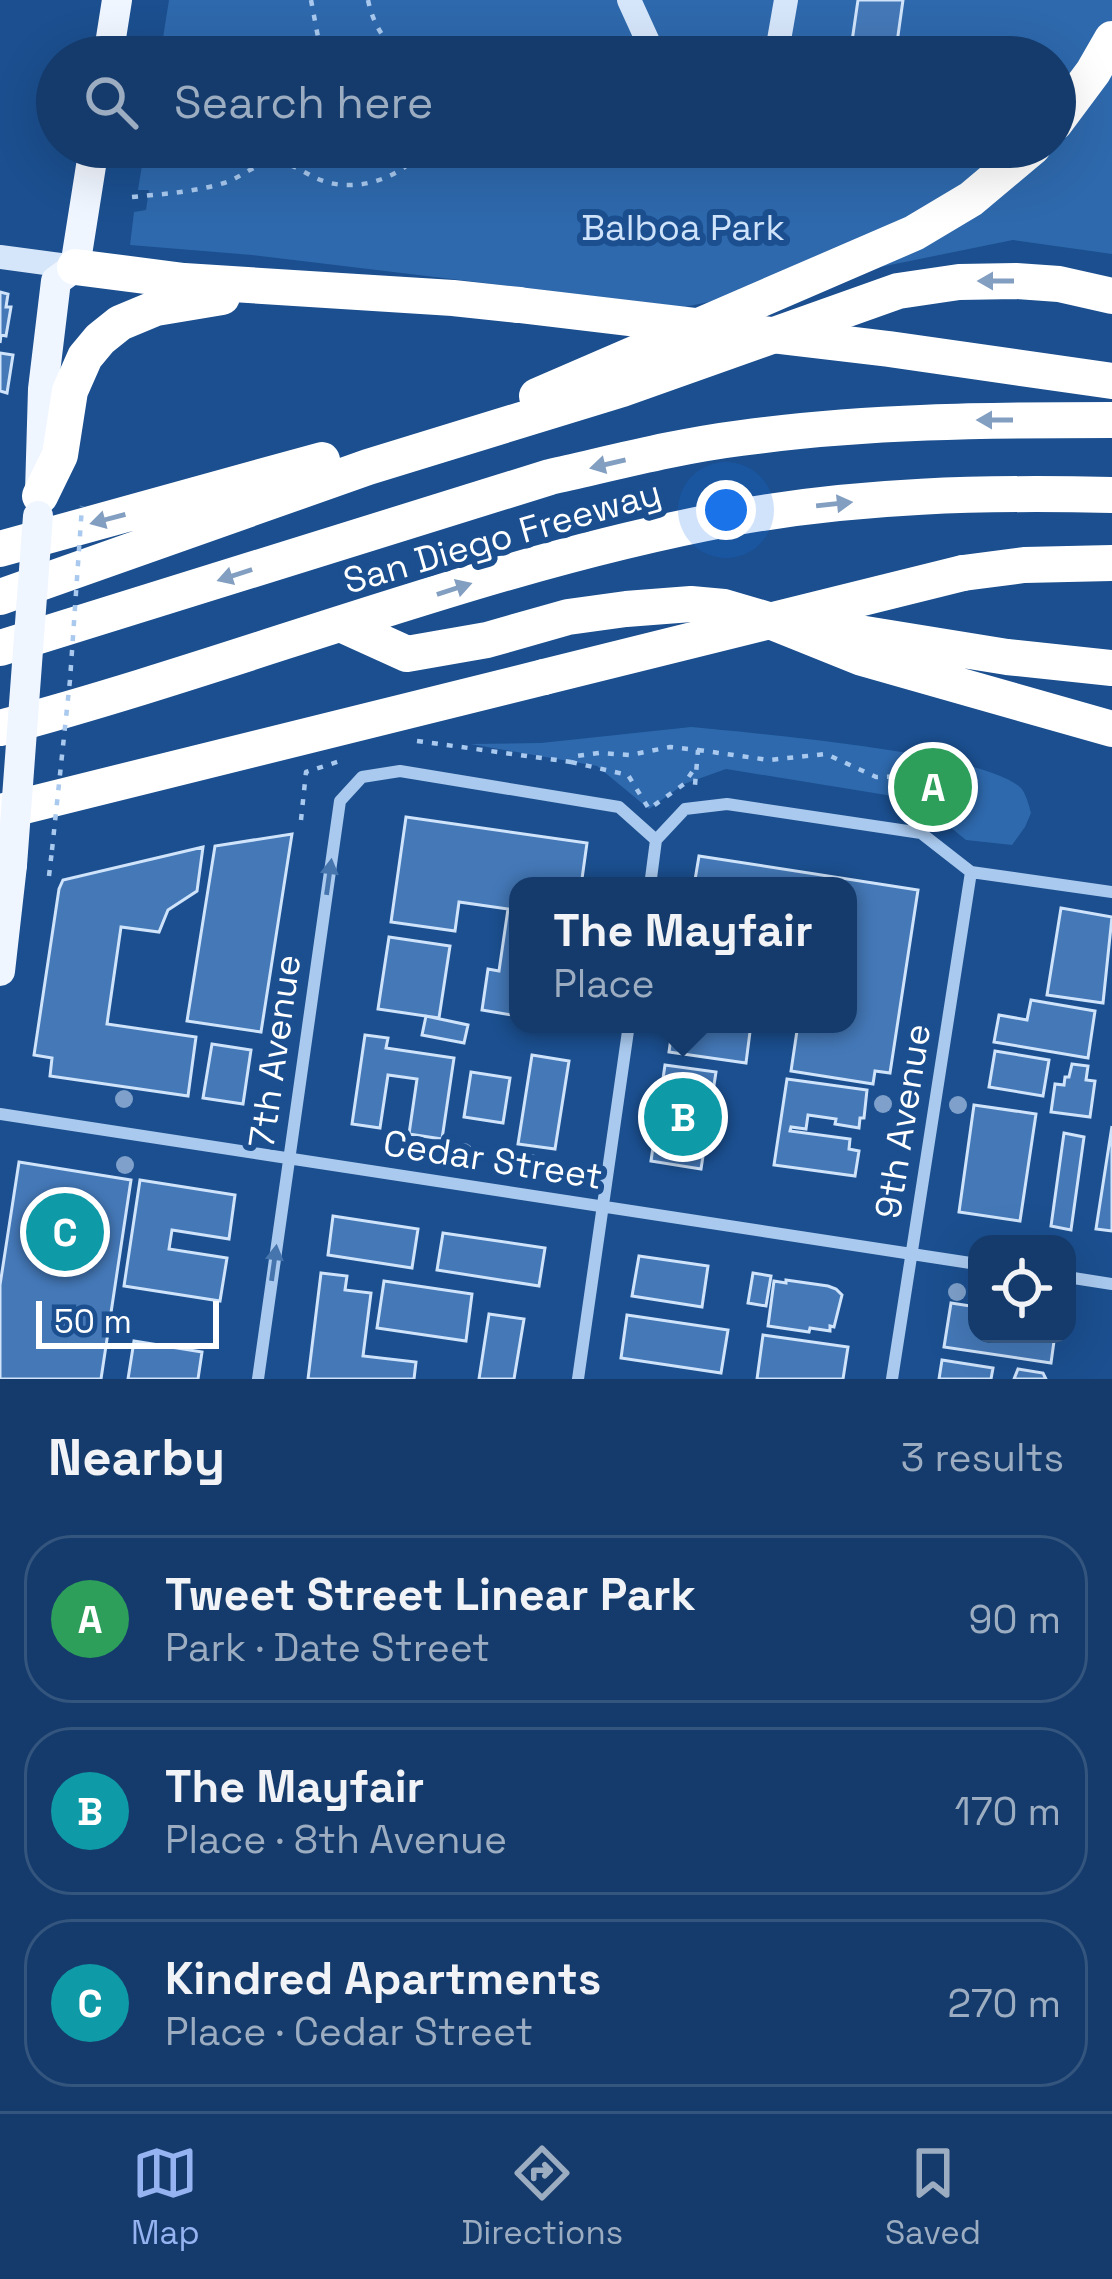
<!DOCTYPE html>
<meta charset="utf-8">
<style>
:root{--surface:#143b6b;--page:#1d4271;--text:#f1f3f6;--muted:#9dadc1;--line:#33557e;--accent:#95b2f1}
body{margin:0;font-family:"Space Grotesk",sans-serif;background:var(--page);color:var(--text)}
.controls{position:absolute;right:36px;bottom:36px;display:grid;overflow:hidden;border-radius:24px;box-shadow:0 12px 48px #0002}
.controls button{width:108px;height:108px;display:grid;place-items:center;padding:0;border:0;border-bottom:3px solid var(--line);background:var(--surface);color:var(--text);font:60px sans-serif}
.scale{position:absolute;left:36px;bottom:30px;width:183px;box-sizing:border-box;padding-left:12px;border:6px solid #fff;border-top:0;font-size:33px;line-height:42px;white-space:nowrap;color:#fff;-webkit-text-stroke:9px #1b4f8f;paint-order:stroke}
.you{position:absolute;left:726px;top:510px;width:42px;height:42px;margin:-30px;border:9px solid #fff;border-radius:50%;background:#1a73e8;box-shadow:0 0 0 18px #1a73e833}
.badge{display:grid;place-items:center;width:78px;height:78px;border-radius:50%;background:var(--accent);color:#fff;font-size:39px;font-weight:700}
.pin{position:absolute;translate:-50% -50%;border:6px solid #fff;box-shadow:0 3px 12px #0006}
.popup{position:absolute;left:509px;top:877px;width:348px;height:156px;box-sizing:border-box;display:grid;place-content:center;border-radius:24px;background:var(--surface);filter:drop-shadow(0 3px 9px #0005);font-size:39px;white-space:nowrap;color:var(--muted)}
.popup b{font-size:45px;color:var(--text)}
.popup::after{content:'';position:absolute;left:50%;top:100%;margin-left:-24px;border:24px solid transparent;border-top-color:var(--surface)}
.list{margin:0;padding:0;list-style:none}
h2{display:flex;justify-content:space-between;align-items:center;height:156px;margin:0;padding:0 48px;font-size:51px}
h2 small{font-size:39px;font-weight:400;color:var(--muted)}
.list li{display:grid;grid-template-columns:78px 1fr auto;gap:36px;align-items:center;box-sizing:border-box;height:168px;margin:0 24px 24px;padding:0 24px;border:3px solid var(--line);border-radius:48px}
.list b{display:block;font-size:45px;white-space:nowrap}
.list p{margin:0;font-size:39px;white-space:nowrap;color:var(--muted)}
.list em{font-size:39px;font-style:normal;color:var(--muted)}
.icon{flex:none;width:66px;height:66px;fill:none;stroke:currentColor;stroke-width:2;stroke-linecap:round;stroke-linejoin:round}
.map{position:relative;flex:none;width:1112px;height:1379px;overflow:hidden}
.search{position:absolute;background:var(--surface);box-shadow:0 12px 48px #0002;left:36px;right:36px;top:36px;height:132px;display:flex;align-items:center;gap:30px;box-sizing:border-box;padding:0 42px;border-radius:66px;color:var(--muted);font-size:45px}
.sheet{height:732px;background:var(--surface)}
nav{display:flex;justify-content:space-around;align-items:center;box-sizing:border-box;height:168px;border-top:3px solid var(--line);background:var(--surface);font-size:33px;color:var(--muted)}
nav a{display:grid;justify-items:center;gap:6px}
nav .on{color:var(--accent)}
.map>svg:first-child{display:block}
</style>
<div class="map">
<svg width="1112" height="1379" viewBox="0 0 1112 1379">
<rect width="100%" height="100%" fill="#1b4f8f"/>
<path fill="#2e69ad" d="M169 0H1112V254L1013 240 684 307 252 255 130 245 134 212 146 210 149 190H138L145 147H1055V57H160Z
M691 727C751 733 984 752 1021 788 1026 794 1029 805 1031 813L1025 827 1012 845 966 840 917 800 726 769 684 784 649 809 597 766 470 744 541 743Z"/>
<path fill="#4478b7" stroke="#cfe3fa" stroke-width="3" d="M858 0H903L895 57 850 55Z
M0 292 8 294 6 307H11L6 336 1 335 0 343Z
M0 353 13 355 7 393 0 391Z
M406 817 587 843 581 886H518V1016L482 1010 488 969 499 971 508 909 459 902 455 931 391 922Z
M292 834 261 1032 187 1021 215 846Z
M203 847 197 891 168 910 159 932 121 927 107 1024 196 1037 188 1096 50 1076 52 1058 34 1055 59 889 63 880Z
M699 856 918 890 890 1073 875 1071 873 1084 791 1071 798 1024H848V886H694Z
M1061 908 1112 917 1103 1003 1047 995Z
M389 937 450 946 439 1018 378 1009Z
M1031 1000 1095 1011 1088 1058 994 1042 999 1015 1027 1020Z
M426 1016 468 1025 464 1043 422 1035Z
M673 1024H751L746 1063 669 1052Z
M365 1035 388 1038 386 1048 454 1058 442 1139 409 1134 417 1079 388 1075 380 1128 352 1124Z
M212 1044 251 1050 243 1104 203 1098Z
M995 1051 1049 1060 1043 1096 989 1087Z
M532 1055 569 1061 555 1149 518 1144Z
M1072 1064 1088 1066 1086 1080 1095 1081 1090 1117 1051 1112 1055 1084 1064 1085 1065 1077H1069Z
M665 1065 716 1072 701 1169 651 1161Z
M471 1072 510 1078 503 1123 464 1117Z
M787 1079 867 1090 864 1118H860L859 1128 835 1124 836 1119 808 1115 806 1129 791 1127 790 1131 850 1139 849 1149 859 1151 855 1176 774 1165Z
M974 1105 1036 1114 1020 1221 959 1212Z
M1112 1126V1231L1096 1229Z
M1064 1133 1084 1137 1071 1230 1051 1226Z
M19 1162 131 1180 101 1379H0V1285Z
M140 1180 235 1195 229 1239 172 1230 169 1249 227 1258 220 1301 124 1286Z
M333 1216 418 1229 412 1268 328 1255Z
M443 1233 545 1248 539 1286 437 1270Z
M639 1256 708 1266 702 1307 632 1296Z
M321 1273 347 1276 345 1290 371 1293 363 1356 416 1362 414 1379H308Z
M753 1273 771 1276 766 1306 748 1303Z
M786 1280 828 1286 836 1289 842 1295 834 1327 830 1326V1331L810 1328 809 1332 768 1326 774 1281 786 1283Z
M384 1281 472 1294 466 1341 377 1328Z
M951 1303 977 1307V1334H1055L1051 1363 944 1347Z
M489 1314 524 1319 514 1379H479Z
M627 1315 728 1330 721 1373 621 1358Z
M763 1335 848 1347 843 1379H757Z
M134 1341 202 1352 198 1379H128Z
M942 1360 993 1368 991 1379H939Z
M1018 1369 1043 1373 1046 1379H1014Z"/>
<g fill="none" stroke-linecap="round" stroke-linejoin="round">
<path stroke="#a9c9ee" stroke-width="4.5" stroke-dasharray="6 9" stroke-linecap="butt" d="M311 0 318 37 328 57
M368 0C373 24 384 41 402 57
M531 38 552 57
M132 197C163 194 194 192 224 183 241 178 256 162 275 162 291 162 304 173 318 179 356 195 402 178 426 147
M417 741 571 762 577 756 599 753 630 755 670 747 698 750 695 785
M698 750 769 760 826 754 876 777 910 776 921 780 940 797 939 818
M571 762 628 775 649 809 684 784 696 766
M301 820 306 772 340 761
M49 876 52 850"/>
<path stroke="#a9c9ee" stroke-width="12" d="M656 840 685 809 727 804 921 833 971 872 1112 892
M650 886 656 840
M0 1114 977 1264
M1067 1277 1112 1284
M258 1379 340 801 362 777 400 771 619 807 656 840
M578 1379 629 1024
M892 1379 971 872"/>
<path stroke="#d6e6fa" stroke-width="24" d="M629 0 655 57
M776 57 786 0
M0 257 75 267"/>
<path stroke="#f0f6ff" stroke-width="30" d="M108 57 117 0
M40 492 43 389 56 281 75 267 94 147
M0 971 12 865"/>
<path stroke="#fff" stroke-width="36" d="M1055 123 1093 72 1112 39
M75 267 184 281 453 298 519 305
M537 396 914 233 971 199 1033 147
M40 496 60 455 70 391 85 357 100 339 120 323 156 308 222 297
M0 549 322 460
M963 573 1024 565 1112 563
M0 597 368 467 622 389 898 291 959 282 1016 281 1059 284 1112 296
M343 625 407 654 487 640 568 617 626 609 691 604 724 607 765 619 862 658 1112 729
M828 628 1007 657 1112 668
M0 648 550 477C613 463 677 446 741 438 865 421 988 420 1112 420
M0 728C244 663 484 564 732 518 858 495 985 492 1112 495
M0 812 544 677"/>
<path stroke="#a9c9ee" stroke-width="4.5" stroke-dasharray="6 9" stroke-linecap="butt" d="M52 850 70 680 82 506"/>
<path stroke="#f0f6ff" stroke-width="30" d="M12 865 38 516"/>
<path stroke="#fff" stroke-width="36" d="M519 305 889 349 1112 381
M544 677 963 573"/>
</g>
<g fill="#7ea0ca">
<circle cx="124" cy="1099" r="9"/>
<circle cx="883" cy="1104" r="9"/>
<circle cx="958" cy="1105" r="9"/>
<circle cx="464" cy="1152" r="9"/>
<circle cx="531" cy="1163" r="9"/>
<circle cx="125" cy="1165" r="9"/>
<circle cx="957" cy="1292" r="9"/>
</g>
<defs><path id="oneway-solid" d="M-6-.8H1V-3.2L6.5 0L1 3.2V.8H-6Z" transform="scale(3)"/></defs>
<g fill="#829ec1">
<use href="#oneway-solid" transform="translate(996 281) rotate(180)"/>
<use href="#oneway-solid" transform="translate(995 420) rotate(180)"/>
<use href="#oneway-solid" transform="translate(608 464) rotate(167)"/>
<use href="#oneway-solid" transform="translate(834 504) rotate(-6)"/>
<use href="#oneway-solid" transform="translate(108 519) rotate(165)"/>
<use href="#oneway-solid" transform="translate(235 575) rotate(162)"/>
<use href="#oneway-solid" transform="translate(454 589) rotate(-18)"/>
</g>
<g fill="#4674ac">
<use href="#oneway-solid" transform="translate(329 877) rotate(-82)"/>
<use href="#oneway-solid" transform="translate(274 1263) rotate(-82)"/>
</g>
<g text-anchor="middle" stroke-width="12" stroke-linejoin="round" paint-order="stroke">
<g font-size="36" fill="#cfe3fa" stroke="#1b4f8f">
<text x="683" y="240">Balboa Park</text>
</g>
<g font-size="36" fill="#fff" stroke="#1b4f8f">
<text transform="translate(502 536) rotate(-16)" y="13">San Diego Freeway</text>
<text transform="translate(274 1051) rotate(-82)" y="13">7th Avenue</text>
<text transform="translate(902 1121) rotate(-81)" y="13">9th Avenue</text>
<text transform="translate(493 1159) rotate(9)" y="13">Cedar Street</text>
</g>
</g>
</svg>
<div class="controls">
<button><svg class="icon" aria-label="locate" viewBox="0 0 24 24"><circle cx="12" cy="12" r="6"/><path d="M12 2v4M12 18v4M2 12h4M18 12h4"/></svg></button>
</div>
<div class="scale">50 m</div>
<div class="you"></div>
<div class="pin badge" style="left:933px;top:787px;background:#2e9e5b">A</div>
<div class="pin badge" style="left:683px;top:1117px;background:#0f9aa8">B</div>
<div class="popup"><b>The Mayfair</b>Place</div>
<div class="pin badge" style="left:65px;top:1232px;background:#0f9aa8">C</div>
<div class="search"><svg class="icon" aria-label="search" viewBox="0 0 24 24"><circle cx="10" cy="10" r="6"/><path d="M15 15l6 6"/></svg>Search here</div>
</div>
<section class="sheet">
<h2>Nearby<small>3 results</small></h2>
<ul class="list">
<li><span class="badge" style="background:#2e9e5b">A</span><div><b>Tweet Street Linear Park</b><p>Park · Date Street</p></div><em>90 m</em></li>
<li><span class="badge" style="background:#0f9aa8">B</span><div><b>The Mayfair</b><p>Place · 8th Avenue</p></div><em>170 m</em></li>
<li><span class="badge" style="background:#0f9aa8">C</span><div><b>Kindred Apartments</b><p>Place · Cedar Street</p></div><em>270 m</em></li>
</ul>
</section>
<nav>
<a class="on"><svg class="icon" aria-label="map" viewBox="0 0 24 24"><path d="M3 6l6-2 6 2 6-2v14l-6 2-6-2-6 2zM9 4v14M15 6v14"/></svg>Map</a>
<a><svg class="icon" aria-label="directions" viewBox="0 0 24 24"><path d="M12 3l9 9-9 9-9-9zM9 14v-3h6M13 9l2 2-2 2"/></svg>Directions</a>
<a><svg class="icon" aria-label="saved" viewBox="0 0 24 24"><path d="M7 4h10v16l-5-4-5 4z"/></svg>Saved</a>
</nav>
